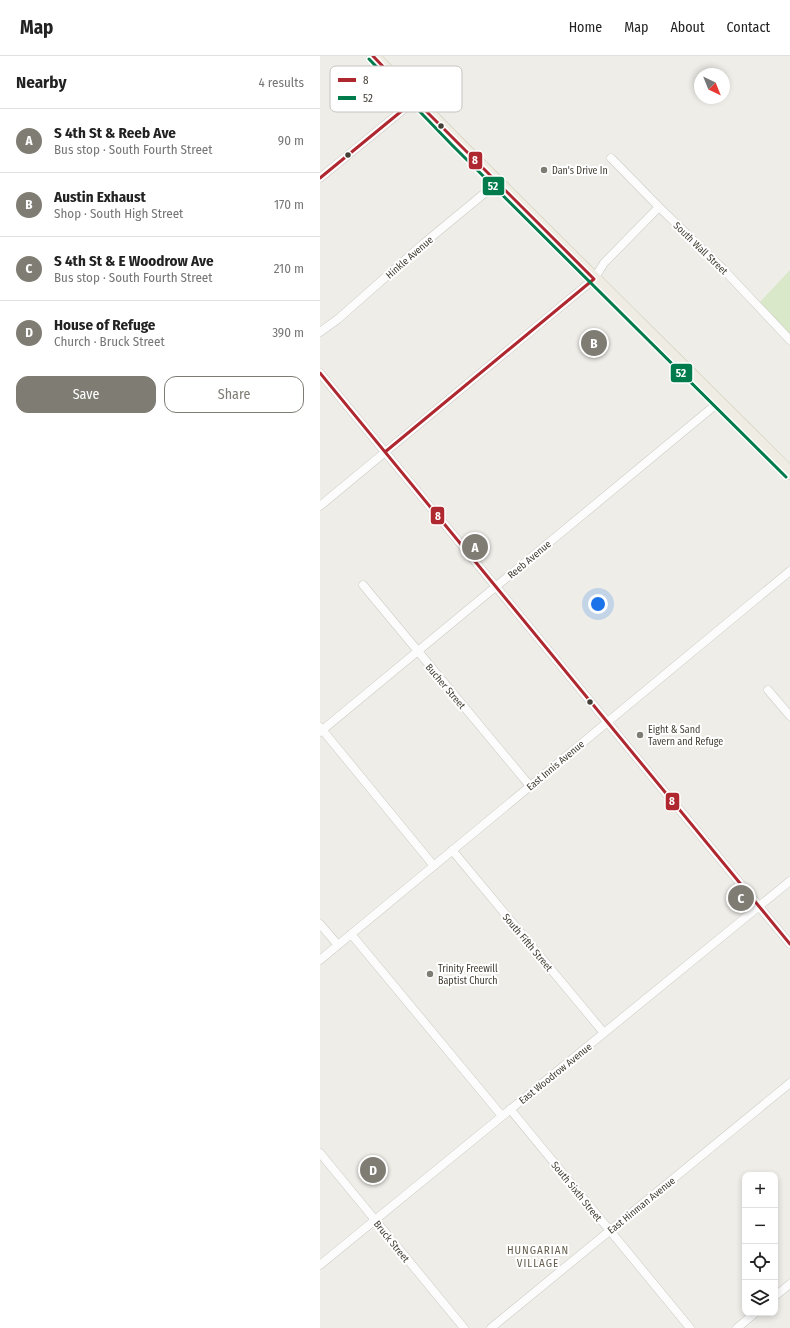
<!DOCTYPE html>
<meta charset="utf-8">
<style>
:root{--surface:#fff;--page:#f6f6f6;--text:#222;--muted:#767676;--line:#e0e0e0;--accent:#7f7c74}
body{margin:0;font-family:"Fira Sans Condensed",sans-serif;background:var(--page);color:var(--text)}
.controls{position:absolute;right:12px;bottom:12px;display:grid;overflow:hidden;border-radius:8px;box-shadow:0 2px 6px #0003}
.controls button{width:36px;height:36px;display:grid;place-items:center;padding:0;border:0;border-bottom:1px solid var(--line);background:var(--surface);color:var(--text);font:20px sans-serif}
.compass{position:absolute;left:374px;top:12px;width:36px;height:36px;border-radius:50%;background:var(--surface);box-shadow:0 2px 6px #0003;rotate:137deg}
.you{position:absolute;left:278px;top:548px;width:14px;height:14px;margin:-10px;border:3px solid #fff;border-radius:50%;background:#1a73e8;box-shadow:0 0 0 6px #1a73e833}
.badge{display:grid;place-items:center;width:26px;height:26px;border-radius:50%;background:var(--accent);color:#fff;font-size:13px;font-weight:700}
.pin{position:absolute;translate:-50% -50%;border:2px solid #fff;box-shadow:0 1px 4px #0006}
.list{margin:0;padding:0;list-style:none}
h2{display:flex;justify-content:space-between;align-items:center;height:52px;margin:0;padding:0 16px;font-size:17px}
h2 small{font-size:13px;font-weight:400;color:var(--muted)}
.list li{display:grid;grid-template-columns:26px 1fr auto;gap:12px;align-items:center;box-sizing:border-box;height:64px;padding:0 16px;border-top:1px solid var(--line)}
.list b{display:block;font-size:15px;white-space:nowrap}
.list p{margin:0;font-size:13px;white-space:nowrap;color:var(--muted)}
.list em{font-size:13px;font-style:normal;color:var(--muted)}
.actions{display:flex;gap:8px;padding:12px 16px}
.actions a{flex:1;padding:9px 0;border:1px solid var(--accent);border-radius:12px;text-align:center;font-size:14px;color:var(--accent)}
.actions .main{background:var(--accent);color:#fff}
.icon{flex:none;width:22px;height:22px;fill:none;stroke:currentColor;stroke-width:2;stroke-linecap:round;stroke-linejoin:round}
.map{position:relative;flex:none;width:470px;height:1272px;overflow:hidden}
header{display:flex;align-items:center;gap:24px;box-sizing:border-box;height:56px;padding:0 20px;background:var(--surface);border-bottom:1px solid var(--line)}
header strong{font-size:19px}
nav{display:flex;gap:22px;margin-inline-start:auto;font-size:14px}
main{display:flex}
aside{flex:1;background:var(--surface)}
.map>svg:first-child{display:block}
</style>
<header>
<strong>Map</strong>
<nav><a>Home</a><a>Map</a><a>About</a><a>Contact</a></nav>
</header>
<main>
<aside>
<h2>Nearby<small>4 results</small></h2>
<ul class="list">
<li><span class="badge">A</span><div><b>S 4th St &amp; Reeb Ave</b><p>Bus stop · South Fourth Street</p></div><em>90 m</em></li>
<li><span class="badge">B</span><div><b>Austin Exhaust</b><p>Shop · South High Street</p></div><em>170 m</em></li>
<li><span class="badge">C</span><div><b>S 4th St &amp; E Woodrow Ave</b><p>Bus stop · South Fourth Street</p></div><em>210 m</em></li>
<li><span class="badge">D</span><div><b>House of Refuge</b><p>Church · Bruck Street</p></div><em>390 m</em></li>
</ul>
<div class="actions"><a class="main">Save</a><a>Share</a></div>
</aside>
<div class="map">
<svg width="470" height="1272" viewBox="0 0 470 1272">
<rect width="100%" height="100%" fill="#eeede8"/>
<path fill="#d9e8c9" d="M470 214V280L438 248Z"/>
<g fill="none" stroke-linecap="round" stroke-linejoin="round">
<defs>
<path id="minor" d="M291 102 339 151 402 212 470 284
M0 122 95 44
M0 276 18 263 103 188 178 126
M0 317 470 888
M0 450 274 223 284 207 339 151
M43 529 210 730
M448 634 470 660
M0 671 114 810
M0 676 399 346
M132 794 284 977
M0 868 18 889
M31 878 182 1060
M0 904 470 515
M190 1053 370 1272
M0 1097 144 1272
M0 1209 470 825
M455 1240 470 1228
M171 1272 470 1027
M417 1272 435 1257"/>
<path id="primary" d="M53 0 136 85 470 417"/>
</defs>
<use href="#minor" stroke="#cccbc5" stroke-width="9"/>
<use href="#primary" stroke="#cfcab6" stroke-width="14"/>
<use href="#minor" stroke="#fcfcfc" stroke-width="8"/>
<use href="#primary" stroke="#efede3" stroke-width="13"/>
<defs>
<path id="bus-1" d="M53 0 95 44 274 223 65 396
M0 122 95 44
M0 317 470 888"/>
<path id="bus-2" d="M49 3 132 89 466 421"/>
</defs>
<use href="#bus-1" stroke="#fff" stroke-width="6"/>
<use href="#bus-2" stroke="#fff" stroke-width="6"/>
<use href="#bus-1" stroke="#af272f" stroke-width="3"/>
<use href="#bus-2" stroke="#007b4b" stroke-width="3"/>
</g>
<g fill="#433f35" stroke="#fff" stroke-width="1.5">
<circle cx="121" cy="70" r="3.5"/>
<circle cx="28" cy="99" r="3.5"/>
<circle cx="270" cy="646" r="3.5"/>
</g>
<g fill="#7f7c74" stroke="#fff" stroke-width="1.5">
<circle cx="224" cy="114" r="4"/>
<circle cx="320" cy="679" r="4"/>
<circle cx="110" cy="918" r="4"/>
</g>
<g text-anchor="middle" stroke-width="4" stroke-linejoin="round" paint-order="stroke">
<g font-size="10" fill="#433f35" stroke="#fff" text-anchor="start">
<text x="232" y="118">Dan's Drive In</text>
<text x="328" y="677">Eight &amp; Sand<tspan x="328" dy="12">Tavern and Refuge</tspan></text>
<text x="118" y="916">Trinity Freewill<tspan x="118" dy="12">Baptist Church</tspan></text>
</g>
<g font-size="10" fill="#433f35" stroke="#fff">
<text transform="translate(381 192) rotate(44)" y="4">South Wall Street</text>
<text transform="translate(89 201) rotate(-41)" y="4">Hinkle Avenue</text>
<text transform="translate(209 503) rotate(-40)" y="4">Reeb Avenue</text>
<text transform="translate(126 630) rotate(50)" y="4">Bucher Street</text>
<text transform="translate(235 709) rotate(-40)" y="4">East Innis Avenue</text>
<text transform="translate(208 886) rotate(50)" y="4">South Fifth Street</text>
<text transform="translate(235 1017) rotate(-39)" y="4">East Woodrow Avenue</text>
<text transform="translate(257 1135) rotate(51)" y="4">South Sixth Street</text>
<text transform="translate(321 1149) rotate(-39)" y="4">East Hinman Avenue</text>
<text transform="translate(72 1185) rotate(51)" y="4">Bruck Street</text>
</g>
<g font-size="11" letter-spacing="1" fill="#655e4d" stroke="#fff">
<text x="218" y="1198">HUNGARIAN<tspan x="218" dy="13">VILLAGE</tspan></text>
</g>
</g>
<rect x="10" y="10" width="132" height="46" rx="6" fill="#fff" stroke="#c7c5c2" stroke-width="1"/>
<rect x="18" y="22" width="18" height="4" fill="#af272f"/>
<rect x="18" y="40" width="18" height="4" fill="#007b4b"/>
<g font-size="11" fill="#433f35">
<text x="43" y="28">8</text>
<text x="43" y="46">52</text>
</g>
<g stroke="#fff" stroke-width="1.5">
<rect x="148" y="95" width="15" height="19" rx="4" fill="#af272f"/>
<rect x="162" y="120" width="23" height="20" rx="4" fill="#007b4b"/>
<rect x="350" y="307" width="23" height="20" rx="4" fill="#007b4b"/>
<rect x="110" y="450" width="15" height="19" rx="4" fill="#af272f"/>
<rect x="345" y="736" width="15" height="19" rx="4" fill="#af272f"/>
</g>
<g font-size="11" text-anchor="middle" font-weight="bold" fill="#fff">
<text x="155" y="108">8</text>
<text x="173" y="134">52</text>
<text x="361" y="321">52</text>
<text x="118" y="464">8</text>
<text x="352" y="749">8</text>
</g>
</svg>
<div class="controls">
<button>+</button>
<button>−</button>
<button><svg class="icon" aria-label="locate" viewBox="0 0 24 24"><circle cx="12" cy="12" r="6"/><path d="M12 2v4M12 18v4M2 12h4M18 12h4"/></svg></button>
<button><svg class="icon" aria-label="layers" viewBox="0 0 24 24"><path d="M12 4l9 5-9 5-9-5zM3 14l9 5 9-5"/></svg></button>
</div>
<svg class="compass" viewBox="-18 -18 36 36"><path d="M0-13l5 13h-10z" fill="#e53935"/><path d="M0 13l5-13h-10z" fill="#767676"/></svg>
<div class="you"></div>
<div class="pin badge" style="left:155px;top:491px">A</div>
<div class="pin badge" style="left:274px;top:287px">B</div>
<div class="pin badge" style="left:421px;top:842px">C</div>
<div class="pin badge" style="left:53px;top:1114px">D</div>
</div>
</main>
